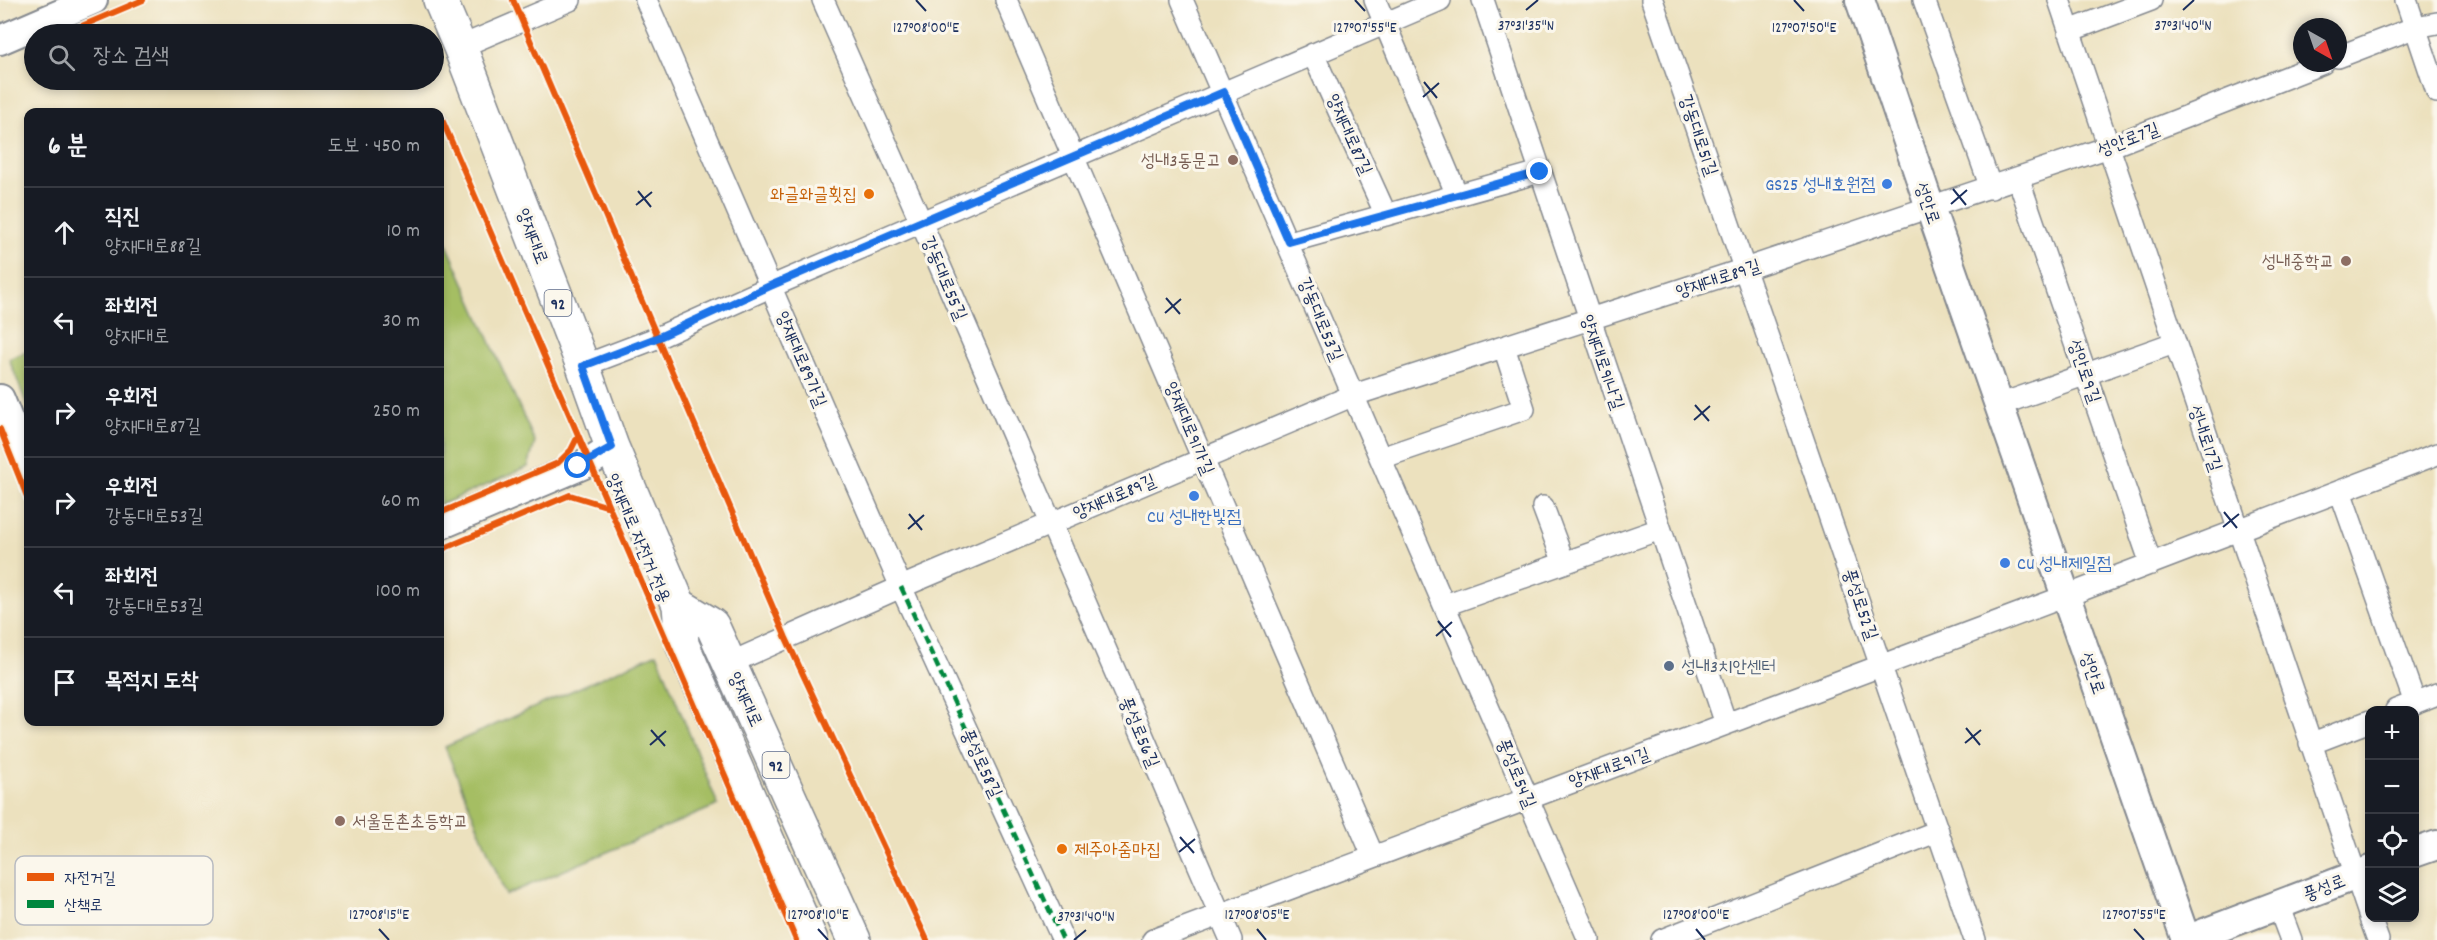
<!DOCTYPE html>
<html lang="ko">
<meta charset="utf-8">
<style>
:root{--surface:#171b24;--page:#242831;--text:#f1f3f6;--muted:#9ea1a6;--line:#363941}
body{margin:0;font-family:Dekko,"Poor Story",sans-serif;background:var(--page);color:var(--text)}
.controls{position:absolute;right:18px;bottom:18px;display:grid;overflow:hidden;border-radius:12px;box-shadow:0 3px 9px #0003}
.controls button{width:54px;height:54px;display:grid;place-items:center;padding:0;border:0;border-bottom:2px solid var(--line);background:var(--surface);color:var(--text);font:30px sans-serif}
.compass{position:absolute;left:2293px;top:18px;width:54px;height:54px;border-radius:50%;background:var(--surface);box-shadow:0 3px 9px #0003;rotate:140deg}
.stop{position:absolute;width:18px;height:18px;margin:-14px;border:4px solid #1a73e8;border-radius:50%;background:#fff}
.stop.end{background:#1a73e8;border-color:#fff;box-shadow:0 2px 6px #0008}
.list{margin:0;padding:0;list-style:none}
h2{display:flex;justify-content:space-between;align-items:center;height:78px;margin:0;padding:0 24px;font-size:26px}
h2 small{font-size:20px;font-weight:400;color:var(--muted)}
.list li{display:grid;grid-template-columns:39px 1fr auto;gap:18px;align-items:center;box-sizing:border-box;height:90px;padding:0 24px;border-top:2px solid var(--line)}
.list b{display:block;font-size:22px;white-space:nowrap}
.list p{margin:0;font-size:20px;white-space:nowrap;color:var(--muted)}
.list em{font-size:20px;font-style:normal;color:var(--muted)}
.icon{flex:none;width:33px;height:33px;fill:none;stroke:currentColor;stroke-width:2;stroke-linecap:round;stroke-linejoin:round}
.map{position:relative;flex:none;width:2437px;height:940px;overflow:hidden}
.search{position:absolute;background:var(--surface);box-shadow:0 3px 9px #0003;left:24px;top:24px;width:420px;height:66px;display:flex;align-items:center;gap:15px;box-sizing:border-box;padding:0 21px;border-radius:33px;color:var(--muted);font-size:22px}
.panel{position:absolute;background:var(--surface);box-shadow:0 3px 9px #0003;left:24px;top:108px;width:420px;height:618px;border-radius:12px}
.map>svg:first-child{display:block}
</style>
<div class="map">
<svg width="2437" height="940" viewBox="0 0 2437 940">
<rect width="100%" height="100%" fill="#fbf7ec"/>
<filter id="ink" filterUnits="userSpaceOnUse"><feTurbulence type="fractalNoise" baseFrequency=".0167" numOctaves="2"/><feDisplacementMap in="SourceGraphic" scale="12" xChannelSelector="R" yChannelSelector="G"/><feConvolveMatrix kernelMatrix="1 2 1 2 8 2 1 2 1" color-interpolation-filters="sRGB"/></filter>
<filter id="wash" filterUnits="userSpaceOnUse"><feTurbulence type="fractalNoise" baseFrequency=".008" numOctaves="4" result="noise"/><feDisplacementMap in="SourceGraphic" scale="24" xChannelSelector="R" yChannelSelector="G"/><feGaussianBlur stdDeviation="1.35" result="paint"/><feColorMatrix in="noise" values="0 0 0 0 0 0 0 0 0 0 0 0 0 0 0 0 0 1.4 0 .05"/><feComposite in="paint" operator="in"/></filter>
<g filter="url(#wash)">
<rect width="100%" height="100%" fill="#ece1be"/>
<path fill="#a5be64" stroke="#607661" stroke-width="1.5" d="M440 229 535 442 528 467 440 505Z
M28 351V407L9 359Z
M657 653 718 805 506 895 445 747Z"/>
</g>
<g filter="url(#ink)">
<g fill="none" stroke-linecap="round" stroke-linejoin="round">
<defs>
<path id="street" d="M646 0 901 587 1063 940
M823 0 921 222 1231 940
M1006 0 1373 856
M1182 0 1589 940
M1375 0 1457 195
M1483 0 1726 724
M1652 0 1975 940
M1924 0 1991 188
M2059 0 2370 917
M2406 0 2437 92
M2069 31 2151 0
M460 47 570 0
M1313 54 1386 215
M2338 57 2416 27 2437 23
M2018 178 2151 564
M1289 242 1540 172
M583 366 659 337 770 287 1440 0
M1999 405 2174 343
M1381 458 1524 409 1504 347
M2340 491 2415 703
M1543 507 1564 563
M1445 605 1660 529
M730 663 901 587 1354 395 1745 269 2109 147 2323 63
M2396 710 2437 694
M2310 744 2370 721
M2278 905 2291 940
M2370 918 2378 940
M1153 940 2066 596 2437 454
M1662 940 1938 831"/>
<path id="secondary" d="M1860 0 1935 222 2186 940
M0 40 93 0
M0 399 28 468
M440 525 589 462 612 447
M2414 853 2437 845
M2186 940 2370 870"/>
<path id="primary" d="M440 0 460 47 583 366 612 447 679 605 682 644 811 940
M679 605 712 625 854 940"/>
</defs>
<use href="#street" stroke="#84888e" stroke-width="24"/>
<use href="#secondary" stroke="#84888e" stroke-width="32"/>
<use href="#primary" stroke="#84888e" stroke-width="36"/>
<use href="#street" stroke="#fff" stroke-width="21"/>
<use href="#secondary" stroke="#fff" stroke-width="28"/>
<use href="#primary" stroke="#fff" stroke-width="33"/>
<path stroke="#00873e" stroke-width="4.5" stroke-dasharray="9 4.5" stroke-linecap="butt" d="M901 587 1063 940"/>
<defs>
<path id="cycleway" d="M513 0 786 638 927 940
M63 34 143 0
M440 115 796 940
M0 429 28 499
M440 513 558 463 571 450 578 436
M440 550 570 495 609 507"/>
</defs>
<use href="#cycleway" stroke="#fbf7ec" stroke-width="10"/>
<use href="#cycleway" stroke="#e8590c" stroke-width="6"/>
</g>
</g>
<g fill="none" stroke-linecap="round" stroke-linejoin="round" filter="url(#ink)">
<path stroke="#1a73e8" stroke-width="8" d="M578 466 612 447 583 366 659 337 770 286 1224 92 1289 242 1540 172"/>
</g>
<path fill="none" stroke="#1b2f5e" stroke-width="2" d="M916 0 926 11M1355 0 1365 11M1794 0 1804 11M1526 10 1538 0M2183 10 2194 0M1424 82 1437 98M1423 97 1439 83M1953 189 1966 205M638 191 651 207M1951 204 1967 190M636 205 652 192M1166 298 1180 314M1165 313 1181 299M1695 405 1709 421M1694 420 1710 406M2224 512 2237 528M909 514 922 530M2223 527 2239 514M908 529 924 515M1438 621 1451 637M1436 636 1452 622M1966 728 1980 745M651 730 665 746M1965 743 1981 730M650 745 666 731M1180 837 1194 853M1179 852 1195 839M379 929 389 940M818 929 828 940M1257 929 1266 940M1696 929 1705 940M2134 929 2144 940M1074 940 1086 930"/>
<g fill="#8d6e63" stroke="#fbf7ec" stroke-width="2">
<circle cx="1233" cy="160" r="6"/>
<circle cx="2346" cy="261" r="6"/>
<circle cx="340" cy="821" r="6"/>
</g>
<g fill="#3f7fe0" stroke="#fbf7ec" stroke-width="2">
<circle cx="1887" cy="184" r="6"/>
<circle cx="1194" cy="496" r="6"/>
<circle cx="2005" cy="563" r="6"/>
</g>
<g fill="#e8710a" stroke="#fbf7ec" stroke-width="2">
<circle cx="869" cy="194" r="6"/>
<circle cx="1062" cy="849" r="6"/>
</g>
<circle fill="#5c6f8a" stroke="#fbf7ec" stroke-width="2" cx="1669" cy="666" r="6"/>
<g text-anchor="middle" stroke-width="6" stroke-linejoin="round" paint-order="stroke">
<g fill="#fbf7ec" stroke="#5e6b89" stroke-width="1.5">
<rect x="544.5" y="290" width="27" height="26" rx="4.5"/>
<rect x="762.5" y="752" width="27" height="26" rx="4.5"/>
</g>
<g font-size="16" font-weight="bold" fill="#1b2f5e">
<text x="558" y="309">92</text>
<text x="776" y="771">92</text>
</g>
<g font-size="18" fill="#1b2f5e" stroke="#fbf7ec">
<text transform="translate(1350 134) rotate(66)" y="6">양재대로87길</text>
<text transform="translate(1699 135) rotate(71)" y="6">강동대로51길</text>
<text transform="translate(2128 139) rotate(-21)" y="6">성안로7길</text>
<text transform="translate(1928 203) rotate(71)" y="6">성안로</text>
<text transform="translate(533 236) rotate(69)" y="6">양재대로</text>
<text transform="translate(945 278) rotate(67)" y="6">강동대로55길</text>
<text transform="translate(1718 278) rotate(-18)" y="6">양재대로89길</text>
<text transform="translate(1321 319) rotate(67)" y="6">강동대로53길</text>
<text transform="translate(802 359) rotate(67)" y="6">양재대로89가길</text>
<text transform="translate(1603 362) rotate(71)" y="6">양재대로91나길</text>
<text transform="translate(2085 371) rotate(71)" y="6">성안로9길</text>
<text transform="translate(1190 428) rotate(67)" y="6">양재대로91가길</text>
<text transform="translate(2206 438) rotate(71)" y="6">성내로17길</text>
<text transform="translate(1114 496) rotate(-23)" y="6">양재대로89길</text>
<text transform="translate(639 538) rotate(67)" y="6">양재대로 자전거 전용</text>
<text transform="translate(1861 604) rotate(71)" y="6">풍성로52길</text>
<text transform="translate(2093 673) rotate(71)" y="6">성안로</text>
<text transform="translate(746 699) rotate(66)" y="6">양재대로</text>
<text transform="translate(1140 732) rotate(67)" y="6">풍성로56길</text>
<text transform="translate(982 763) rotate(65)" y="6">풍성로58길</text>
<text transform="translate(1609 767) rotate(-20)" y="6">양재대로91길</text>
<text transform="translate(1517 773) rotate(67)" y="6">풍성로54길</text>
<text transform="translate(2324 887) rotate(-21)" y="6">풍성로</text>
</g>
<g font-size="18" fill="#785e54" stroke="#fbf7ec" text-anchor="end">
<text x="1221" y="166">성내3동문고</text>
<text x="2334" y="267">성내중학교</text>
<text x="352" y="827" text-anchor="start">서울둔촌초등학교</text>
</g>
<g font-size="18" fill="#366cbe" stroke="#fbf7ec" text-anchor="end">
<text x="1875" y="190">GS25 성내호원점</text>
<text x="1194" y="522" text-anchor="middle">CU 성내한빛점</text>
<text x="2017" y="569" text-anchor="start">CU 성내제일점</text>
</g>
<g font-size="18" fill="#c56008" stroke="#fbf7ec" text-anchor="end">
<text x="857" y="200">와글와글횟집</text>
<text x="1074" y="855" text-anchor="start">제주아줌마집</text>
</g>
<g font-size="18" fill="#4e5e75" stroke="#fbf7ec" text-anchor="start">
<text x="1681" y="672">성내3치안센터</text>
</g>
</g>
<rect x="15" y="856" width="198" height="69" rx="9" fill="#fbf7ec" stroke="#b8bbc1" stroke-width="1.5"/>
<rect x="27" y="873" width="27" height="8" fill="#e8590c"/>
<rect x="27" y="900" width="27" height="8" fill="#00873e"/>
<g font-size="16" fill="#1b2f5e">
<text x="64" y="883">자전거길</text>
<text x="64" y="910">산책로</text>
</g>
<g font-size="15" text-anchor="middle" fill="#1b2f5e" stroke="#fbf7ec" stroke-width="6" stroke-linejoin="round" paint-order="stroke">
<text x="1526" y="30">37°31'35"N</text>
<text x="2183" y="30">37°31'40"N</text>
<text x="926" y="32">127°08'00"E</text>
<text x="1365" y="32">127°07'55"E</text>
<text x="1804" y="32">127°07'50"E</text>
<text x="379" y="919">127°08'15"E</text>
<text x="818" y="919">127°08'10"E</text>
<text x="1257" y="919">127°08'05"E</text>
<text x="1696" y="919">127°08'00"E</text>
<text x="2134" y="919">127°07'55"E</text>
<text x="1086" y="921">37°31'40"N</text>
</g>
</svg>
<div class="controls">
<button>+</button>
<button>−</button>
<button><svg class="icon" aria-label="locate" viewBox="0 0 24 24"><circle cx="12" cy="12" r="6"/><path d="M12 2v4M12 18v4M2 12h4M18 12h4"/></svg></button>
<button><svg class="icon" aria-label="layers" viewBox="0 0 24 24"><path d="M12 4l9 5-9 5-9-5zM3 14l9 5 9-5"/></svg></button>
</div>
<svg class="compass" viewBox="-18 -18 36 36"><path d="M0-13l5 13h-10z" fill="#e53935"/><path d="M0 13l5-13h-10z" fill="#9ea1a6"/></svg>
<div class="stop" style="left:578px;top:466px"></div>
<div class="stop end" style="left:1540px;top:172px"></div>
<div class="search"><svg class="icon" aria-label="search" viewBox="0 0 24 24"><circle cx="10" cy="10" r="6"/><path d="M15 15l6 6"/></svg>장소 검색</div>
<section class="panel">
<h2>6 분<small>도보 · 450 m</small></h2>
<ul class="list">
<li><svg class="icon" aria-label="ahead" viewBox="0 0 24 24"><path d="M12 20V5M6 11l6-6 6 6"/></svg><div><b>직진</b><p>양재대로88길</p></div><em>10 m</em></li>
<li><svg class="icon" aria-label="left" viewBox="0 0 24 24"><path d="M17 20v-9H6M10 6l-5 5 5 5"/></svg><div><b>좌회전</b><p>양재대로</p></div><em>30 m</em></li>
<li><svg class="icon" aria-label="right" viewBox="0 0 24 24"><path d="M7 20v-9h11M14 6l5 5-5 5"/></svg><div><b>우회전</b><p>양재대로87길</p></div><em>250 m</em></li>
<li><svg class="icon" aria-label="right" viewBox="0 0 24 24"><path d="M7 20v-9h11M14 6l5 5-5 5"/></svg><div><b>우회전</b><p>강동대로53길</p></div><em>60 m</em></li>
<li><svg class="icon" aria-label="left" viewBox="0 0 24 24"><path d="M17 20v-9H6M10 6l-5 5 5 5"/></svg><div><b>좌회전</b><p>강동대로53길</p></div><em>100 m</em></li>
<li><svg class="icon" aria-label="arrive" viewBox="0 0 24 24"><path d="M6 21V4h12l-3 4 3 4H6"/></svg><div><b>목적지 도착</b></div></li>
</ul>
</section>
</div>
